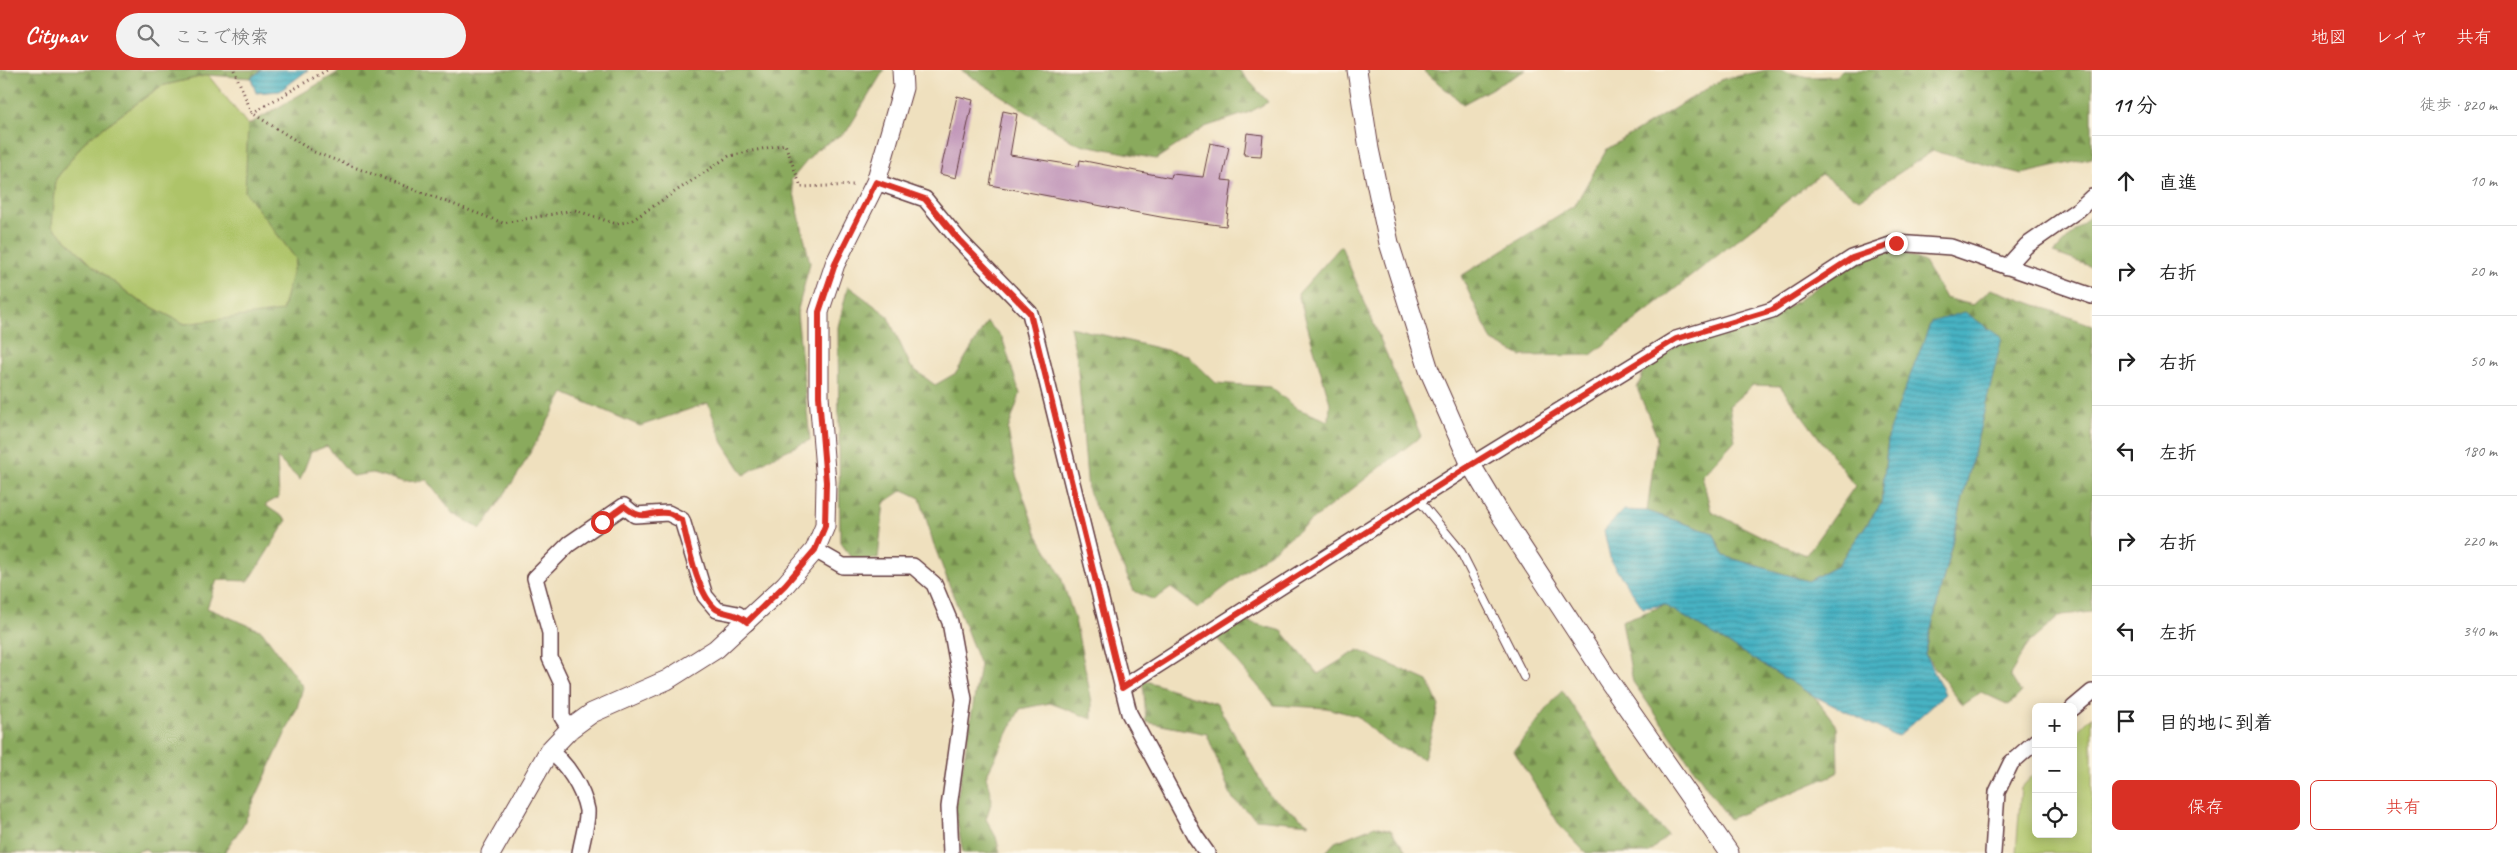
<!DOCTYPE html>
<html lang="ja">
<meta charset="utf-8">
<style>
:root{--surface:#fff;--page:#f2f2f2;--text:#222;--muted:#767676;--line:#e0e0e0;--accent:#d93025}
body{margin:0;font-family:Caveat,"Klee One",sans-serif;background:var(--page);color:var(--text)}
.controls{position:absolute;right:15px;bottom:15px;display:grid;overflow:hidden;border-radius:8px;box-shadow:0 2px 12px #0003}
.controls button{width:45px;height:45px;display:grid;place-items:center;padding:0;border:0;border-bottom:1px solid var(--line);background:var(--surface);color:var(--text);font:25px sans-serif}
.stop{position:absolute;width:15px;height:15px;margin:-11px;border:4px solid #d93025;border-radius:50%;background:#fff}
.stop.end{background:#d93025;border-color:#fff;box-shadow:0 1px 5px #0008}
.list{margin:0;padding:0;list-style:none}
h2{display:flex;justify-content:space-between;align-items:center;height:65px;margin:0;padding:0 20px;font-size:21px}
h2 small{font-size:16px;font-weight:400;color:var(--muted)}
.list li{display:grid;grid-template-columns:32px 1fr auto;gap:15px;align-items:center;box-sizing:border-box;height:90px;padding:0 20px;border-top:1px solid var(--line)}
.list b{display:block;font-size:19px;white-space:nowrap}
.list em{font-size:16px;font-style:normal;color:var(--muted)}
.actions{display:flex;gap:10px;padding:15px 20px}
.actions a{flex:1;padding:11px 0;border:1px solid var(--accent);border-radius:8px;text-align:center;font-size:18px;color:var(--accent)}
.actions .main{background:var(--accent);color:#fff}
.icon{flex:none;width:28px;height:28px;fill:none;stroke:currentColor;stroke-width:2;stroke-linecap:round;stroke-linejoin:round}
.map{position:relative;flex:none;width:2092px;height:783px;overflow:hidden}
header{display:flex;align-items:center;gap:30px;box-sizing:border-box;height:70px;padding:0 25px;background:var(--accent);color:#fff}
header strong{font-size:24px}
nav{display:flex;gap:28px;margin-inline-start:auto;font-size:18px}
.search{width:350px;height:45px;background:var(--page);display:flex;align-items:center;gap:12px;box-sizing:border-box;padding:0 18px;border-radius:28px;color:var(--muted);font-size:19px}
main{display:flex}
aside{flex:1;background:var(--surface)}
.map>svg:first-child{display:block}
</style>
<header>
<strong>Citynav</strong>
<div class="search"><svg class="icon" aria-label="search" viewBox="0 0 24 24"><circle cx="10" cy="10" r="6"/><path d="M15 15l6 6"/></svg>ここで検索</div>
<nav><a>地図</a><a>レイヤ</a><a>共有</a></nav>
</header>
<main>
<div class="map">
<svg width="2092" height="783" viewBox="0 0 2092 783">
<defs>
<pattern id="forest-firs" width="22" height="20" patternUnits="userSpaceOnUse" patternTransform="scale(1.25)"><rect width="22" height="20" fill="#8aaa5d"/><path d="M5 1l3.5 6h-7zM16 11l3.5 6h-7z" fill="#738a4d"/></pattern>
<pattern id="water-rules" width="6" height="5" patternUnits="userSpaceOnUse" patternTransform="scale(1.25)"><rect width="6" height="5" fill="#46b2c3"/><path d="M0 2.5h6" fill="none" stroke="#3c909f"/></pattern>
</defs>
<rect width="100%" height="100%" fill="#fcf5e5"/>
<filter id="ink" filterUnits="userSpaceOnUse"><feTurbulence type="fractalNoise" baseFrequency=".02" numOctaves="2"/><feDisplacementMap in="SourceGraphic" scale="10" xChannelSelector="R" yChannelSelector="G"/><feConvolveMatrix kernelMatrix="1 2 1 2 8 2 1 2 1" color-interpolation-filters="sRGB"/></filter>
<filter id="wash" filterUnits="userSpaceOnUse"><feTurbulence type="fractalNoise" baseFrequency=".0096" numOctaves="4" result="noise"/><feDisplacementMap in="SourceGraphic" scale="20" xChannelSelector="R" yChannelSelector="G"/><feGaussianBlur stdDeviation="1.12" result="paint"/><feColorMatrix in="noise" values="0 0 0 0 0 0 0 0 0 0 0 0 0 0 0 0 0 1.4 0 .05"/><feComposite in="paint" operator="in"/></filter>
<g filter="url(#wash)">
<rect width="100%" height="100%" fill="#efe0be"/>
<path fill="#aec469" stroke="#7c724a" d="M208 5 248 55 246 122 296 189 282 242 185 254 136 229 93 196 52 156 56 109 86 70 161 16Z
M2092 646V783H2016L2021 718 2036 702V764H2073V665Z"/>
<path fill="url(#forest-firs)" stroke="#6a6444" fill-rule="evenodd" d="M0 0H261L251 8 208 5 161 16 86 70 56 109 52 156 93 196 136 229 185 254 282 241 296 189 245 122 248 55 342 0H884L847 61 816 80 791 110 810 193 797 243 810 370 774 386 744 405 723 373 708 333 640 356 564 323 518 404 481 459 454 444 427 410 404 412 372 403 352 406 327 376 311 382 300 410 277 388 279 427 265 435 287 450 249 511 217 510 207 538 262 561 303 617 297 638 243 755 224 783H149L146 779 132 783 78 781 76 783H0Z
M961 0H1239L1268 32 1250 42 1205 57 1156 89 1075 73Z
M1423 0H1526L1463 34Z
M1767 0H1779L1809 7 1836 6 1841 0H2092V88L2022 104 1933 81 1859 129 1821 104 1591 285 1521 286 1492 271 1461 206 1575 135 1607 79 1723 9Z
M2092 144V197L2054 183Z
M1341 176 1421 366 1198 538 1171 518 1154 530 1134 521 1088 421 1077 289 1070 257 1187 285 1216 313 1270 317 1298 339 1329 351 1330 333 1298 224Z
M1895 179 1924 192 1945 228 1973 235 1991 219 2092 255V542L2061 545 2028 574 2010 605 2021 623 2009 635 1981 622 1962 635 1925 584 1984 342 1889 360 1881 434 1837 496 1808 511 1724 486 1713 463 1647 441 1657 367 1637 318 1645 299 1676 276 1778 244 1852 193ZM1753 315 1780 316 1855 416 1806 485 1763 467 1711 441 1702 406 1735 370 1729 336Z
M848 216 887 245 911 297 935 315 956 303 987 252 1002 267 1020 324 1008 360 1016 405 1036 462 1060 504 1075 550 1092 632V649L1050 633 1020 639 986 706 992 730 986 749 996 767 1000 783H963L955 741 980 595 934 475 920 428 903 420 884 433 878 489H853L840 472 838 257Z
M1665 535 1814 626 1837 656 1838 703 1729 749 1633 612 1622 551Z
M1238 549 1282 561 1318 604 1358 580 1428 611 1439 636 1424 689 1385 671 1357 646 1326 638 1274 635 1216 567Z
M1143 610 1217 634 1269 725 1309 754 1256 749 1232 728 1207 664 1146 652Z
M1562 620 1634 729 1668 765 1648 783H1586L1560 756 1514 681Z
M1375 756 1391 760 1407 783H1325L1335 772Z"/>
<path fill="url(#water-rules)" stroke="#486877" d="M261 0H308L280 21 256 23 251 8Z
M1965 242 2002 268 1925 584 1945 624 1897 667 1814 626 1665 535 1643 538 1611 492 1604 461 1623 440 1647 441 1713 463 1724 486 1808 511 1837 496 1881 434 1889 360 1931 252Z"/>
<g id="blocks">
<path fill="#c196b9" d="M957 26 973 30 956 108 940 104Z
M1003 41 1017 44 1010 85 1079 96 1080 90 1171 108 1172 104 1203 107 1210 73 1229 77 1222 110 1232 111 1226 156 1166 148 990 115Z
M1247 63 1263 65 1261 86 1244 85Z"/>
</g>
</g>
<g filter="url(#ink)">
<use href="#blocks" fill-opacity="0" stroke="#633c41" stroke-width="1"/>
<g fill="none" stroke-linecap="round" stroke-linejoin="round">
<defs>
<path id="service" d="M1418 429 1460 480 1524 607"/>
<path id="minor" d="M876 112 925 129 959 170 1030 243 1129 643 1195 766 1207 783
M2007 197 2026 176 2079 139 2092 127
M815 480 843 496H913L934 514 950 552 964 629 949 737 951 783
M1122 618 1471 395 1676 269 1772 240 1852 188 1896 173 1951 177 2092 226
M2073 638 2092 622
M570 659 562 647V614L550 588V563L535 508 569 474 624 436 635 445 668 443 682 450 705 526 717 540 738 544 747 553
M549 681C566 692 583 719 587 740 588 752 582 770 580 783
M1993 783 1997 722 2011 693 2036 671"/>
<path id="tertiary" d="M1357 0 1369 79 1389 173 1429 300 1471 395 1502 447 1609 611 1729 783
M491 783 549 681 570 659 592 643 667 610 716 579 785 515 815 480 825 456 826 412 819 326V242L835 194 876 112 903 18 902 0"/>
</defs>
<use href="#service" stroke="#633c41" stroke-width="10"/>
<use href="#minor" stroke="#633c41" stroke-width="18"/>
<use href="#tertiary" stroke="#633c41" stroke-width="21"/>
<path stroke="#633c41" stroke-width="3" stroke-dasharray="1 4" stroke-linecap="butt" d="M234 0 252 43 314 82 503 153 575 140 616 154 631 151 729 86 785 74 801 117 855 115
M252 43 327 0"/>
<use href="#service" stroke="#fff" stroke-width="8"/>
<use href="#minor" stroke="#fff" stroke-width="15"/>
<use href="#tertiary" stroke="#fff" stroke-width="19"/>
</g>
</g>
<g fill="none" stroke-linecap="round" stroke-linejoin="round" filter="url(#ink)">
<path stroke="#d93025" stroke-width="6" d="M602 452 624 436C644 453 646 441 667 443 671 443 677 448 682 450 688 474 697 524 716 539 725 545 734 541 747 552L785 515 815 480 825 456 826 412 819 326V242L835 194 876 112 925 129 959 170 1030 243 1122 618 1471 395 1676 269 1772 240 1852 188 1896 173"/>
</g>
</svg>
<div class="controls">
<button>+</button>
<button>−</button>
<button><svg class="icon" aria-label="locate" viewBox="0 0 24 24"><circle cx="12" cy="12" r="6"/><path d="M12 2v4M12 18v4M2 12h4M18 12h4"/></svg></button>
</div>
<div class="stop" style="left:602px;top:452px"></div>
<div class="stop end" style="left:1896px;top:173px"></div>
</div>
<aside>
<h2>11 分<small>徒歩 · 820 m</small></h2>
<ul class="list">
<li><svg class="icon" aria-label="ahead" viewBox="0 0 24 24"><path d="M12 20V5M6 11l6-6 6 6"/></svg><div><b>直進</b></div><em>10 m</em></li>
<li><svg class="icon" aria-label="right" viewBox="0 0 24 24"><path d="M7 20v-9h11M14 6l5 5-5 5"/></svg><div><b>右折</b></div><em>20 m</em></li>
<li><svg class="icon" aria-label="right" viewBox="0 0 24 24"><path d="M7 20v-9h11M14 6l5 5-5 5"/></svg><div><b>右折</b></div><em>50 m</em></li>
<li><svg class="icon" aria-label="left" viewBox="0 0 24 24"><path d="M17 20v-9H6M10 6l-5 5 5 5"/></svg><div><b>左折</b></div><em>180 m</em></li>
<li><svg class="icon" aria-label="right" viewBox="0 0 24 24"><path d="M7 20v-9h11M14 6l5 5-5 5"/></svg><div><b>右折</b></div><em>220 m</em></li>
<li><svg class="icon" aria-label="left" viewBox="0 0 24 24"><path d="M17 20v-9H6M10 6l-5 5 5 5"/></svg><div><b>左折</b></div><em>340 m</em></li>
<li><svg class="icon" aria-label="arrive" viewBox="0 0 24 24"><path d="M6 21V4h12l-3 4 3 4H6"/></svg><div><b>目的地に到着</b></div></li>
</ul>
<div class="actions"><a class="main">保存</a><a>共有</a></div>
</aside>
</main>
